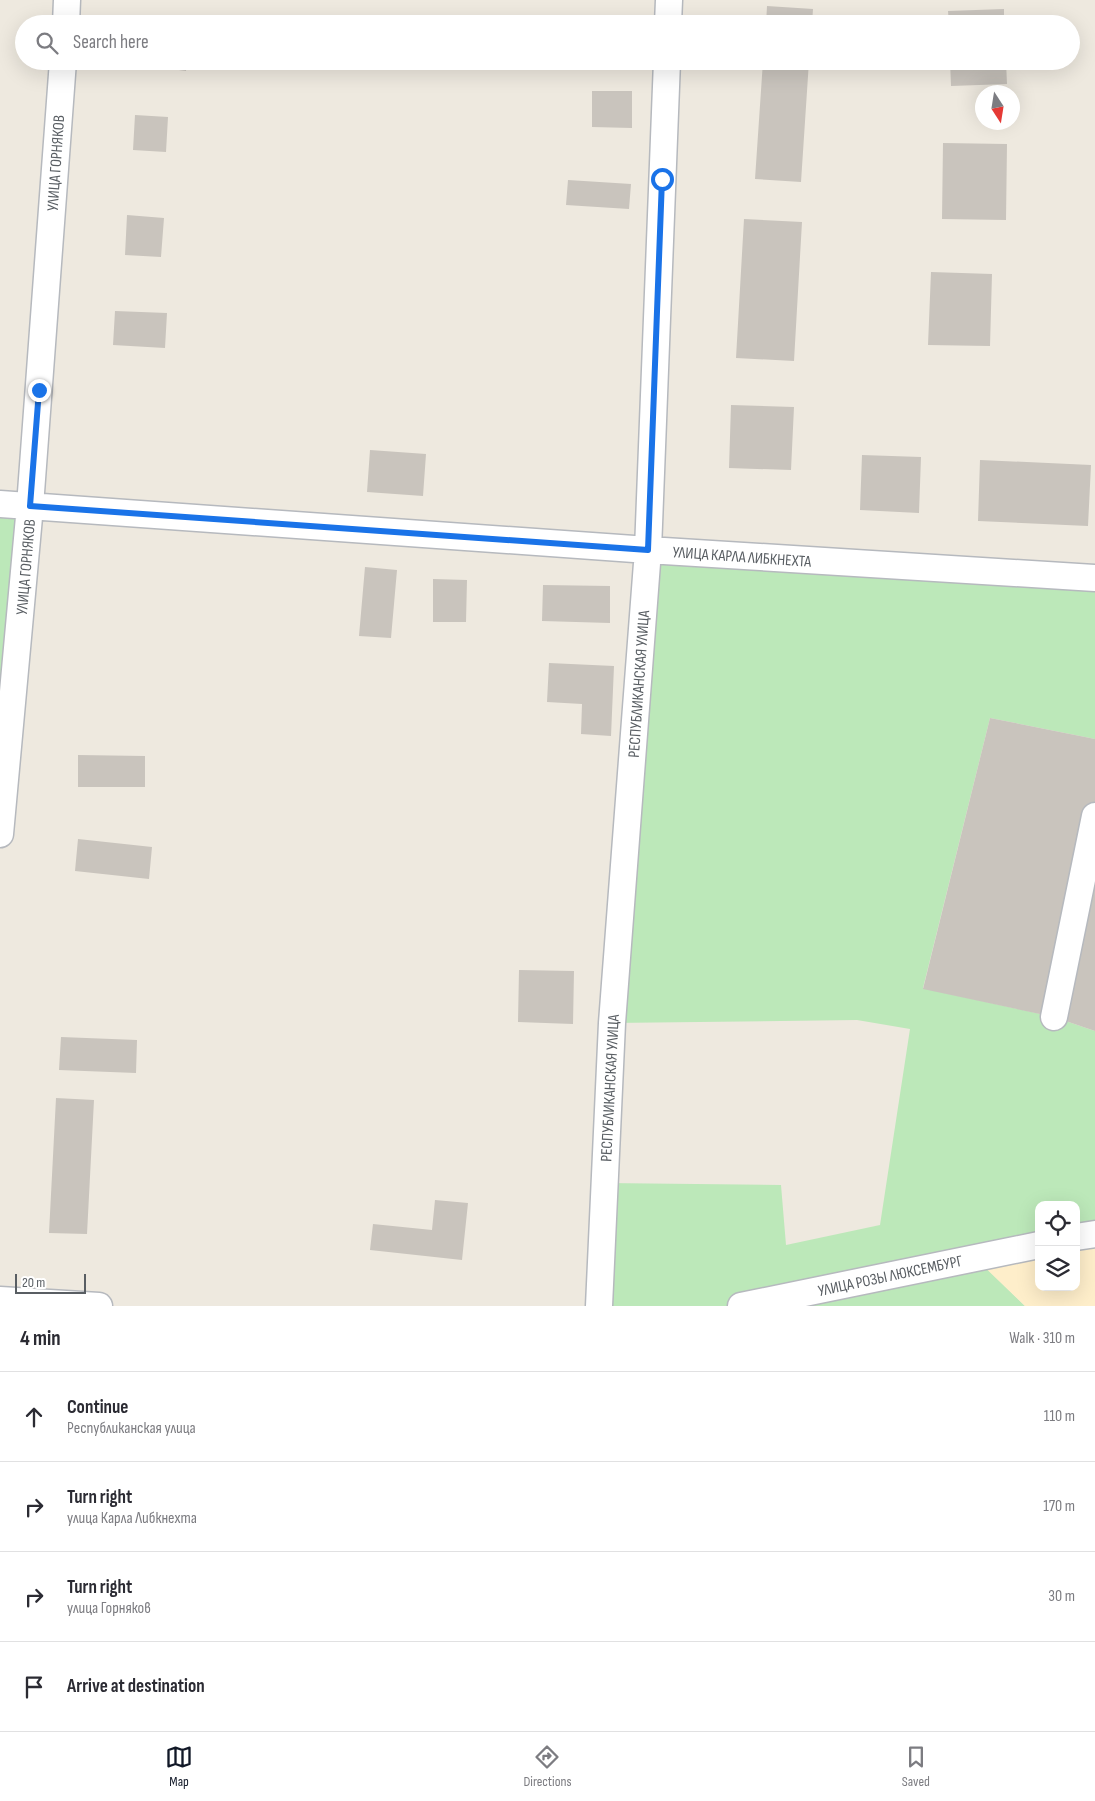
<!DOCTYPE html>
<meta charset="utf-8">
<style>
:root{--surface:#fff;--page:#f7f7f7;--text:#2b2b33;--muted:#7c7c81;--line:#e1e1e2;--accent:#111827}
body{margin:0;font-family:"Sofia Sans Condensed",sans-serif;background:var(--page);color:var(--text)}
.controls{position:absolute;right:15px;bottom:15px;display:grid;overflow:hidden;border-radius:10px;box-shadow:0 5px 20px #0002}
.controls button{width:45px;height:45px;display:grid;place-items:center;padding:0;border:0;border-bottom:1px solid var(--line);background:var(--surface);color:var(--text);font:25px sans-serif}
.compass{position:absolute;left:975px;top:85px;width:45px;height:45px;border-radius:50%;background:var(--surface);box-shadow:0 5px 20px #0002;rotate:168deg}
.scale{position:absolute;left:15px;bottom:12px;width:71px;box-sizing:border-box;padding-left:5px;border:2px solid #595e63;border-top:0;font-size:14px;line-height:18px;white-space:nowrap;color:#595e63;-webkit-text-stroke:4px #fff;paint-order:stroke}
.stop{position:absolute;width:15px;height:15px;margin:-11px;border:4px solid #1a73e8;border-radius:50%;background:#fff}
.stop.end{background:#1a73e8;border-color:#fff;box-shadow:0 1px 5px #0008}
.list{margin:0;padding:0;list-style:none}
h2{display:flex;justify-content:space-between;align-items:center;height:65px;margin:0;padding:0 20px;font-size:21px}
h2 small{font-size:16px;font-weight:400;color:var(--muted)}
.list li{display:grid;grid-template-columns:32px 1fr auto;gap:15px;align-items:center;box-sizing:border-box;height:90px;padding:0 20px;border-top:1px solid var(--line)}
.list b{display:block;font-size:19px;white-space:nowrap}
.list p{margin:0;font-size:16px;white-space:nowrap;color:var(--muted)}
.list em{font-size:16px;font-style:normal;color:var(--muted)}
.icon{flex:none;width:28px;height:28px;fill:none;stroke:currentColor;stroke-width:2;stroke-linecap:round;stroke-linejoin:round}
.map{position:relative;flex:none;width:1095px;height:1306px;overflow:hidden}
.search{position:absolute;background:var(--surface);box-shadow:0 5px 20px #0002;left:15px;right:15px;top:15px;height:55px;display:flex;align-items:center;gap:12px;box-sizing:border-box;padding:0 18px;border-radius:28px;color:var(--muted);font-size:19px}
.sheet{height:425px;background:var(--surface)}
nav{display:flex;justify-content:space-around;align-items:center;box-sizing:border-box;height:70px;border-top:1px solid var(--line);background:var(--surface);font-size:14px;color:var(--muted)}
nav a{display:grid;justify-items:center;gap:2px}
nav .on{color:var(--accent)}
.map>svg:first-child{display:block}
</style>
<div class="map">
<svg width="1095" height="1306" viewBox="0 0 1095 1306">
<rect width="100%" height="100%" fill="#eee9df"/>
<path fill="#bce8b9" d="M0 504 30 506 0 834Z
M648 550 1095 578V739L990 718 923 988 1054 1017 1095 1031V1234L1076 1237V1205H1039V1245L976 1258 1025 1306H599L604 1183 781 1185 786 1245 880 1225 910 1029 857 1020 612 1023Z"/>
<path fill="#feeeca" d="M1095 1234V1306H1025L975 1258 1039 1245V1287H1076V1237Z"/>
<path fill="#c9c4bd" d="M767 6 813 9 812 24H766Z
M1004 9V24H949L948 11Z
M143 61H187L186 71 142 65Z
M763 61H809L801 182 755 179Z
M950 61H1006L1007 84 951 86Z
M592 91H632V128L592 127Z
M135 115 168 117 166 152 133 150Z
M943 143 1007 144 1006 220 942 219Z
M568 180 631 184 629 209 566 205Z
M127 215 164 218 161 257 125 255Z
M744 219 802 222 794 361 736 358Z
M931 272 992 274 990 346 928 345Z
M115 311 167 313 165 348 113 345Z
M731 405 794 407 791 470 729 468Z
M370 450 426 454 423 496 367 492Z
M862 455 921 457 919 513 860 510Z
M980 460 1091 465 1088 526 978 521Z
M365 567 397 570 391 638 359 636Z
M433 579 467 580 466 622H433Z
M543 585 610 586V623L542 621Z
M549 663 614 666 611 736 581 734 582 704 547 702Z
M990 718 1095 739V1031L1054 1017 923 989Z
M78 755 145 756V787H78Z
M78 839 152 847 149 879 75 871Z
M519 970 574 971 573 1024 518 1022Z
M61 1037 137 1040 136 1073 59 1070Z
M56 1098 94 1100 87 1234 49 1233Z
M435 1200 468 1203 462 1260 370 1250 373 1224 432 1230Z"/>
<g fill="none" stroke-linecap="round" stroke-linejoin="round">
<defs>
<path id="minor" d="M66 24 67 0
M668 24 669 0
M0 504 648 550 1095 578
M0 834 30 506 63 61
M1054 1017 1095 816
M1076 1237 1095 1234
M0 1300 99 1306
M599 1306 612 1023 648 550 667 61
M741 1306 1039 1245"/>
</defs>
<use href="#minor" stroke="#b6b9be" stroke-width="29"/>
<use href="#minor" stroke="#fff" stroke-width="26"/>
</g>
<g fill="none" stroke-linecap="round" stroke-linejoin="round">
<path stroke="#1a73e8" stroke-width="6" d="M39 390 30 506 648 550 662 179"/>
</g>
<g text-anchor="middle" stroke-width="5" stroke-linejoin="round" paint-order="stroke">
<g font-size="16" fill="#595e63" stroke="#fff">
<text transform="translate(55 163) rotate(-86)" y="6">УЛИЦА ГОРНЯКОВ</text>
<text transform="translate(742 556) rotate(4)" y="6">УЛИЦА КАРЛА ЛИБКНЕХТА</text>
<text transform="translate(25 567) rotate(-85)" y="6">УЛИЦА ГОРНЯКОВ</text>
<text transform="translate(638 684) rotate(-86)" y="6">РЕСПУБЛИКАНСКАЯ УЛИЦА</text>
<text transform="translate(609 1088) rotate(-87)" y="6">РЕСПУБЛИКАНСКАЯ УЛИЦА</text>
<text transform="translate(890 1275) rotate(-12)" y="6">УЛИЦА РОЗЫ ЛЮКСЕМБУРГ</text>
</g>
</g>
</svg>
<div class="controls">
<button><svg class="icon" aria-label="locate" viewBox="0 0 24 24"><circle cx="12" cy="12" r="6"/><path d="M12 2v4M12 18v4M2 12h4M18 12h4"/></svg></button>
<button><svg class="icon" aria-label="layers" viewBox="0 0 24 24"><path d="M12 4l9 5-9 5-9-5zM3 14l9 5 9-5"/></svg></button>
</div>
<svg class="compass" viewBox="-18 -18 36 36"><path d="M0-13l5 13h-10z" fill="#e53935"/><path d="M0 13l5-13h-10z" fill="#7c7c81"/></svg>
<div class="scale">20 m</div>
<div class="stop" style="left:662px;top:179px"></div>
<div class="stop end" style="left:39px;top:390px"></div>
<div class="search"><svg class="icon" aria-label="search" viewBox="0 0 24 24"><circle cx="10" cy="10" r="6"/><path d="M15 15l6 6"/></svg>Search here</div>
</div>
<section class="sheet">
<h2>4 min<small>Walk · 310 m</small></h2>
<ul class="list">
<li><svg class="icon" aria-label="ahead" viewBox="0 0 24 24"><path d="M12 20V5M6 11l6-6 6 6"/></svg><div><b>Continue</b><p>Республиканская улица</p></div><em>110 m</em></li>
<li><svg class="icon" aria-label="right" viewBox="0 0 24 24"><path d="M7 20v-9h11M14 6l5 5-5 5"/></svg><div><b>Turn right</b><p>улица Карла Либкнехта</p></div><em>170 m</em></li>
<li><svg class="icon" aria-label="right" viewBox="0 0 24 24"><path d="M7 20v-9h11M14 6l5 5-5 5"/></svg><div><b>Turn right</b><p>улица Горняков</p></div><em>30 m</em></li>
<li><svg class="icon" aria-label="arrive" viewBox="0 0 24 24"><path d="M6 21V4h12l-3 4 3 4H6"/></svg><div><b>Arrive at destination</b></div></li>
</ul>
</section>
<nav>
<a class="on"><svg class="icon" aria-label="map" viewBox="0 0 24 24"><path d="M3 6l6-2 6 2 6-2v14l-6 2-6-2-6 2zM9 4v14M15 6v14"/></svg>Map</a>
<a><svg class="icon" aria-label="directions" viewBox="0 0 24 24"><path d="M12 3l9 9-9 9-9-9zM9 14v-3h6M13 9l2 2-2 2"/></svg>Directions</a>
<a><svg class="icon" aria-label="saved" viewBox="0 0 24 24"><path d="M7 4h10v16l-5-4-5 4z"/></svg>Saved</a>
</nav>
